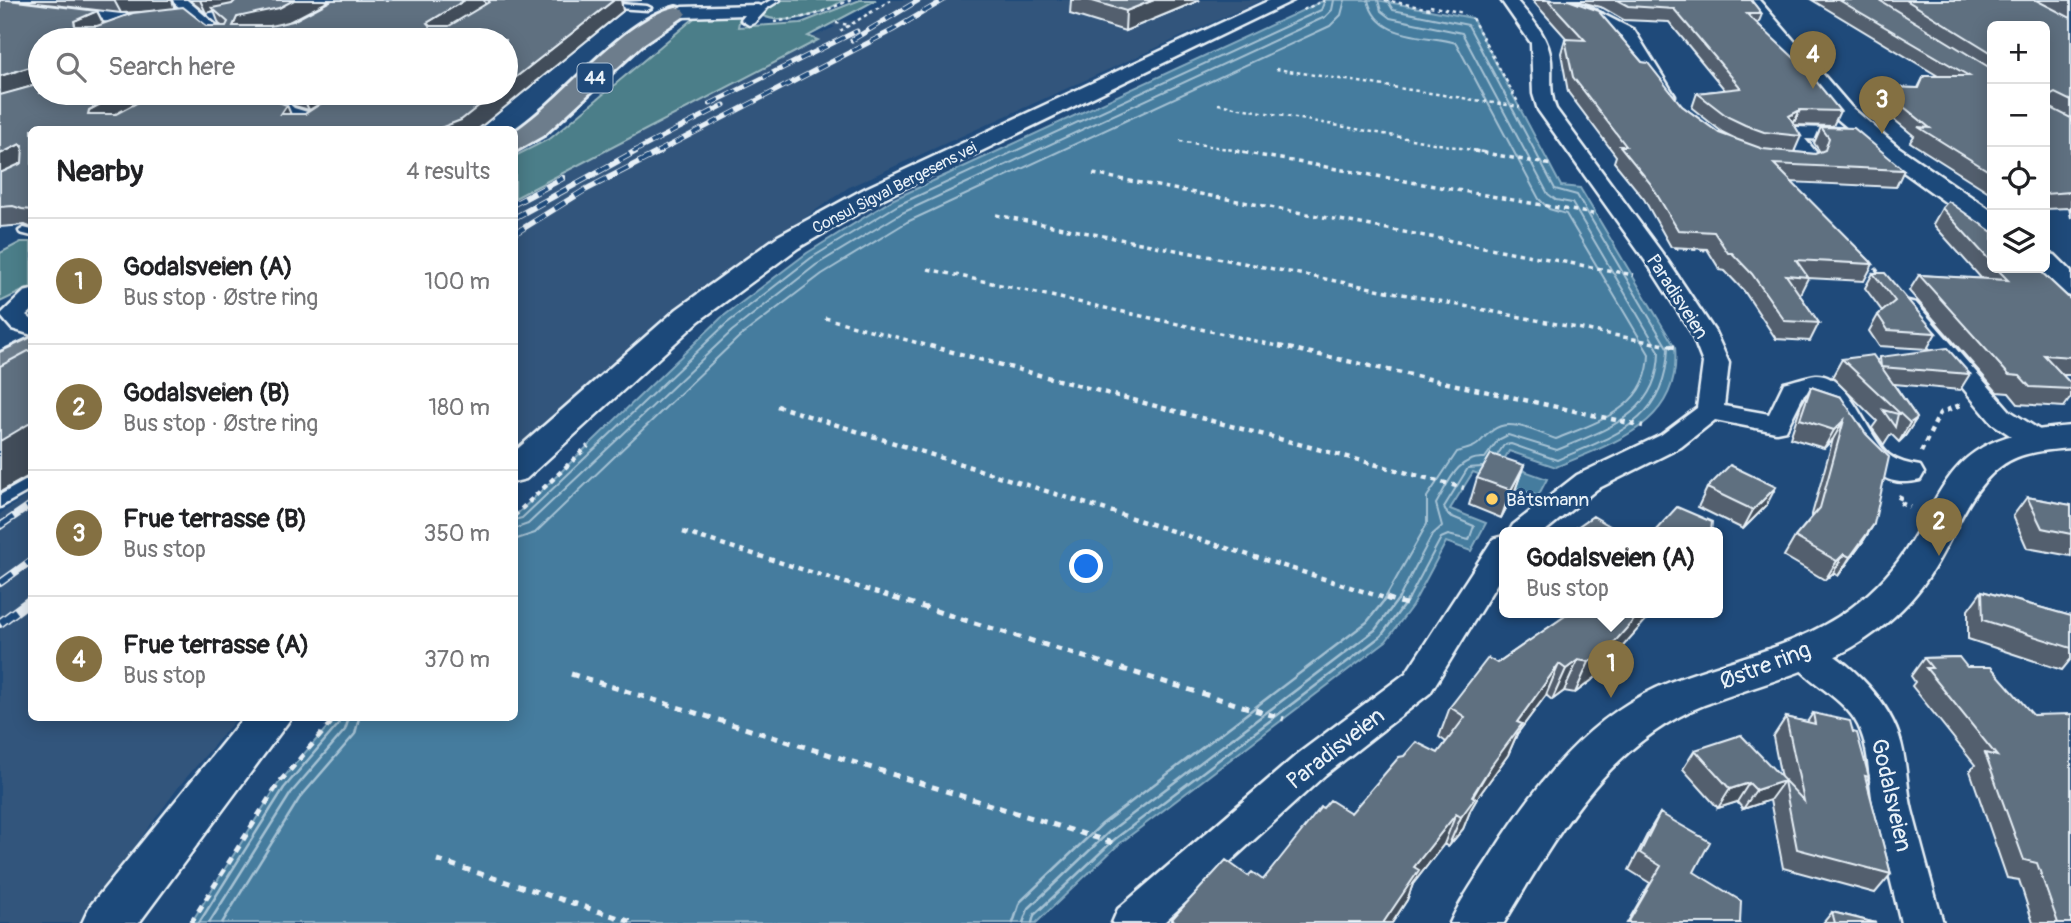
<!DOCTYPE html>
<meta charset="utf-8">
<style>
:root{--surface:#fff;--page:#f2f2f2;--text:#202124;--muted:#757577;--line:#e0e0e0;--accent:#847042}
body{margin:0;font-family:Pangolin,sans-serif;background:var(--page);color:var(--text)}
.controls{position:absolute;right:21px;top:21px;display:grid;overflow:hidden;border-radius:10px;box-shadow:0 4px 18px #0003}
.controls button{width:63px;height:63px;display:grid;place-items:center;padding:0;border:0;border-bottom:2px solid var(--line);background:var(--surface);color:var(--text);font:35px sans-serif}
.you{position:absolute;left:1087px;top:567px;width:24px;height:24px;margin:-18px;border:5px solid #fff;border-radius:50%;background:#1a73e8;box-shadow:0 0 0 10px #1a73e833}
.badge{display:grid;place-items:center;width:46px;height:46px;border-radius:50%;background:var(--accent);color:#fff;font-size:23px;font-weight:700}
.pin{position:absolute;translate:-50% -58px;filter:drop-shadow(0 2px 4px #0008)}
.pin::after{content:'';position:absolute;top:37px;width:24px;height:21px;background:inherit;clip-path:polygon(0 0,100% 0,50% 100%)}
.popup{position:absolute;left:1499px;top:527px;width:224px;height:91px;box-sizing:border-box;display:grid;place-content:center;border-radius:10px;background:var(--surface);filter:drop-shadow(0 2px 5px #0005);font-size:23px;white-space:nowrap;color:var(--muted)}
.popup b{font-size:26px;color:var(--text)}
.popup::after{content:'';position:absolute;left:50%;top:100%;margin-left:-14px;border:14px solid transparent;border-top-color:var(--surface)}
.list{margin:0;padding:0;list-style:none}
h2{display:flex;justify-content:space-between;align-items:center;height:91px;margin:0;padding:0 28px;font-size:30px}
h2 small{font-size:23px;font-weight:400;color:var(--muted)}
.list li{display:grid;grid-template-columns:46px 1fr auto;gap:21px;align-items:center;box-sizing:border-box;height:126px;padding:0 28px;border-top:2px solid var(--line)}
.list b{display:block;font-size:26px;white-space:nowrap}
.list p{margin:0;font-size:23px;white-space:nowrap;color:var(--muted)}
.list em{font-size:23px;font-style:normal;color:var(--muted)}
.icon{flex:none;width:38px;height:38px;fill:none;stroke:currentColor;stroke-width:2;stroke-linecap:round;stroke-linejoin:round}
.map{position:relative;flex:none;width:2071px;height:923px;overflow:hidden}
.search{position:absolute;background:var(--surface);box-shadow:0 4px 18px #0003;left:28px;top:28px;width:490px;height:77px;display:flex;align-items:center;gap:18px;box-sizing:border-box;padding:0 24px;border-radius:38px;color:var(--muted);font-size:26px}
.panel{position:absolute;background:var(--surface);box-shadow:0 4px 18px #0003;left:28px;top:126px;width:490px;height:595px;border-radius:10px}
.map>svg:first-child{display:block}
</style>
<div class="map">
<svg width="2071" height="923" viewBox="0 0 2071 923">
<rect width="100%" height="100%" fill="#1f4a7a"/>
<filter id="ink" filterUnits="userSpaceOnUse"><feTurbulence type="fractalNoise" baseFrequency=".0143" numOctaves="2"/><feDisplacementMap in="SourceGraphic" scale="14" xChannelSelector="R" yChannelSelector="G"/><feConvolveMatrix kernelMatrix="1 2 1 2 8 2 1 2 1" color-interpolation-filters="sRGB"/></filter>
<g filter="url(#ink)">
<path fill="#32557c" d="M888 0H1262L849 187 668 313 515 449V197L778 52 835 27 826 22 855 20Z
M31 493 32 718H237L180 785 78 923H0V514Z"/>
<path fill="#4c7e89" stroke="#9ab8c0" stroke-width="2" d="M782 0H844C821 14 785 28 759 14Z
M860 0H876L808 36 818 40 515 198V156L551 138 698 15 741 12 738 27 801 23Z
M21 242H31V287L0 302V253Z"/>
<path fill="#447c9e" stroke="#86abc2" stroke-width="2" d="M1325 0H1377L1472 18 1561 186 1580 188 1675 347C1682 424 1614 442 1556 467L1509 451 1502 463 1547 479 1538 496 1473 472 1450 509 1486 523 1471 551 1446 542 1412 606 1386 641 1119 844 1036 923H191L278 784 335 718H514L515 516 721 318 807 253 894 199Z"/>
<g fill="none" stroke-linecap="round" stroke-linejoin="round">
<path stroke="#a6c2d4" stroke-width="2" d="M1368 0C1377 40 1424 34 1456 43L1539 199 1549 209 1566 214 1649 354C1648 408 1599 421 1556 439 1538 433 1510 417 1493 430 1474 444 1485 445 1457 452L1427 497V524L1384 600
M1378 0 1381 11 1390 18 1462 33 1548 194 1556 200 1572 203 1659 351C1659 414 1607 429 1557 450L1508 435 1498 440 1485 458C1457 456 1449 482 1436 504L1442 526 1432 535 1398 600
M1387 0 1393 10 1468 25 1555 189 1577 195 1668 349C1665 422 1615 435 1557 460L1511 444 1504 445 1498 454
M514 520 522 518 726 324 811 258 898 205 1321 10 1325 0
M514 529 528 524 732 331 816 265 902 213 1325 17 1332 10 1334 0
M514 540 535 533 738 338 822 274 907 222 1330 26 1341 15 1345 0
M1408 600 1441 538 1448 535 1469 540 1474 526 1448 515 1444 507 1468 468 1482 467"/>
<path stroke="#a6c2d4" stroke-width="2.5" d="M199 923 284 788 338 725 340 718
M209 923 291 793 345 730 349 718
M222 923 299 799 355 734 359 718
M1013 923 1020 902 1102 824 1367 622 1386 598
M1023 923 1028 909 1109 832 1375 630 1399 598
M1032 923 1034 915 1115 839 1381 636 1409 598"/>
<defs>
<path id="service" d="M771 0H780L761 12 754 10Z
M604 3 647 6 651 8 647 10 601 7 600 5Z
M24 228 32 230V236L20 233 19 231Z
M32 477V489L0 507V495Z"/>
<path id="minor" d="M171 0H187L233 40H216Z
M1501 0H1516C1531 18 1549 36 1551 61 1552 78 1549 93 1556 109L1667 260 1715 332 1729 363 1724 406 1769 414 1784 383C1794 381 1806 376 1816 375 1850 374 1867 437 1889 455 1898 462 1909 464 1920 466L1924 473 1920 480C1858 496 1851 417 1813 392L1804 394 1786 430 1776 432 1715 420 1681 447 1597 489 1544 532H1509L1513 525 1577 475 1661 435 1697 408 1703 363 1691 332 1649 266 1538 110 1533 94 1531 43Z
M1540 0 1583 4 1634 30 1675 96 1672 100H1660L1622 36 1573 10Z
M0 1 154 16 162 21 154 26 0 11Z
M758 5 766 10 754 23 749 25 741 20 745 15 682 17 674 12 682 7Z
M258 93H277L294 108 317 115 320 119 311 124 282 116Z
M1796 127 1856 129 1865 135 1856 141 1805 139 1821 158 1815 165H1772L1769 161 1772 157 1799 155 1784 136Z
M32 290V310L26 315 32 320V335L12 329 0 315 24 292Z
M1908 301 1916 303 2010 411 2046 434 2050 440 2046 446 2036 449 2026 446 1992 423 1896 308 1900 303Z
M1504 536V572L1430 693 1325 775 1163 923H1112L1118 909 1299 753 1406 673 1493 539Z
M1804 640C1843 653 1886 697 1899 736 1907 759 1906 786 1912 810 1922 848 1932 885 1943 923H1901C1892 885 1882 847 1874 809 1868 781 1871 745 1855 720 1838 693 1802 680 1787 653L1792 644Z"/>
<path id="tertiary" d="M1270 0H1294L884 198 798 248 699 321 526 479 514 482V452L677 309 778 236 866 188Z
M1740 0H1759L1851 107 1897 146 1992 211V231L1983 229 1881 156 1835 117Z
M2045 253 2055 255 2071 271V296L2061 293 2036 268H2045Z
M2071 426V448C2050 450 2028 451 2009 461 1971 482 1956 533 1934 568 1920 592 1900 613 1878 630 1826 670 1763 682 1704 705 1606 744 1556 837 1504 923H1450C1461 899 1477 877 1491 855 1537 783 1588 715 1670 682 1731 658 1797 648 1851 608 1875 590 1896 568 1911 542 1930 512 1944 473 1975 452 2002 433 2039 429 2071 426Z
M243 718H291L139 923H82L90 906Z"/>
<path id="primary" d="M676 7 683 9 686 13 683 17 643 44 544 135 514 152V132C564 99 620 21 676 7Z
M32 338V363L12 375 0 378V353Z"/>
</defs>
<use href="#service" stroke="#e8f1f8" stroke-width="5"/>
<use href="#minor" stroke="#e8f1f8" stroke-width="5"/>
<use href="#tertiary" stroke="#e8f1f8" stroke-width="5"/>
<use href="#primary" stroke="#e8f1f8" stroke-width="6"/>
<path stroke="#e8f1f8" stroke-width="2.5" stroke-dasharray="3.5 3.5" stroke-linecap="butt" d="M1385 0 1430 9
M1430 6 1464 13
M1303 10 1325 0
M1472 18 1519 104
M774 22 814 15 851 0
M836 23 850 25
M840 31 891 0
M1276 69 1520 107
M1218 104 1483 152
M1180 141 1245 152"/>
<path stroke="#e8f1f8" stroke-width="3.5" stroke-dasharray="4.5 4.5" stroke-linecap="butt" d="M1235 151 1593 214
M1474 151 1552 165
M1093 174 1634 275
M996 215 1675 347
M1674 248 1711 250
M1870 261 1881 276
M928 269 1287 348
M825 318 937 348"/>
<path stroke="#e8f1f8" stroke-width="4.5" stroke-dasharray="5 5" stroke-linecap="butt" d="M930 346 1464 488
M1279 346 1643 426
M1670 346 1675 347
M777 406 1391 600
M1921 452 1940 413 1960 405
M1901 495 1898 502 1910 507
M514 516 588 446
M683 532 900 600"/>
<path stroke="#e8f1f8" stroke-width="5" stroke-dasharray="7 7" stroke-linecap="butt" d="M894 598 1284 719
M1386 598 1412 606
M571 674 1119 845
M437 860 635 923
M191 923 278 784 335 718"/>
<use href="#service" fill="#1f4a7a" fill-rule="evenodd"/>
<use href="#minor" fill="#1f4a7a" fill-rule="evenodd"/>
<use href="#tertiary" fill="#1f4a7a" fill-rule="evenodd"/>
<use href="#primary" fill="#6d7d8c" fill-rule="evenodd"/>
<defs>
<path id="rail-far3" d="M852 40 919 0
M710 104 857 31
M633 152 724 105
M657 152 893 30 944 0"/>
<path id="rail-far2" d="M514 204 563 178
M514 218 636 151
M514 234 585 190 661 151"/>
<path id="rail-far1" d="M0 526 32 504
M0 583 32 560"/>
<path id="rail" d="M0 623 32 599"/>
</defs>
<use href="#rail-far3" stroke="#e8f1f8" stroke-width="5"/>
<use href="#rail-far2" stroke="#e8f1f8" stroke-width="6"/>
<use href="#rail-far1" stroke="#e8f1f8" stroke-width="8"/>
<use href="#rail" stroke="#e8f1f8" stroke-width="10"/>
<use href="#rail-far3" stroke="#1f4a7a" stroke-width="3.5" stroke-dasharray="10" stroke-linecap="butt"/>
<use href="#rail-far2" stroke="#1f4a7a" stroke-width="4.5" stroke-dasharray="12" stroke-linecap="butt"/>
<use href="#rail-far1" stroke="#1f4a7a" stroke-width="5" stroke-dasharray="16" stroke-linecap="butt"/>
<use href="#rail" stroke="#1f4a7a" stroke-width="7" stroke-dasharray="20" stroke-linecap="butt"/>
</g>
<path fill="#525f6e" stroke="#e8f1f8" stroke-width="2" fill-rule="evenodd" d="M0 0 97 11 104 24 133 13H121L13 0H172L175 8 207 26H222L219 24 214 11 206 13 189 0H331L286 23 293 21 332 0H642L621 1 623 11 477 130H32V228L25 225 0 227ZM40 40H506V93H280L295 106 309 110 327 99 305 114H291L273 100 40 93Z
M1071 0H1200L1125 31 1070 14Z
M1532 0H1568L1601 15 1642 62 1682 106 1719 133 1736 139 1722 132 1692 108 1697 93 1725 90 1669 22 1624 20 1603 8 1578 1 1568 0H1751L1762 14 1758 24 1840 111 1833 126 1794 125 1801 136 1794 152 1815 154 1820 152 1814 143 1821 127 1904 170 1896 187 1791 182 1873 264 1864 281 1808 278 1800 294H1799L1819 323 1810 341 1776 339 1744 291 1725 271 1720 270 1707 249 1671 247 1644 199 1614 162 1616 156 1568 92 1561 53 1565 39H1567Z
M1812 0H2071V218L2069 208 2045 209V26H1992V194L1910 142 1914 136 1873 102 1879 87 1918 88 1924 76H1938Z
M1942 208 1992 232V268H2037L2071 300V375H2062L2071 384V397L2064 407 2018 404 2009 393 1997 392 1909 291 1919 275 1982 279 1933 224Z
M1873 273 1936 333 1927 349 1879 346 1869 331 1878 315 1882 311 1865 288Z
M1880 357 1970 374 1960 390 1894 384 1917 418 1905 436 1899 442 1891 434 1884 445 1872 428 1877 421 1832 377 1842 359 1877 362Z
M1811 387 1841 397 1874 524 1862 543 1838 576 1833 573 1825 580 1784 556 1795 537 1811 518 1833 439 1824 448 1790 438 1801 405Z
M1524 465 1514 493 1501 518 1469 505 1477 478Z
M1707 488 1766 506 1743 529 1698 507Z
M2027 497 2071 505V556L2027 548 2013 516Z
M1982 591 2071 616V659L2062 670 1968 639V610Z
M1571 612 1596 677 1575 693 1564 691 1552 700 1546 695 1517 734 1508 755 1478 797 1471 809 1463 829 1448 847 1444 844 1413 884 1407 900 1392 923H1172V919L1248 876 1263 880 1323 808 1351 813 1438 753 1446 742 1439 737 1450 707 1497 663Z
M1959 657 2071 923H2033L2019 880 2007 878 1970 771 1975 765 1912 686 1915 682 1911 676 1924 658Z
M1813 713 1853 732 1869 777 1866 781 1891 874 1875 893 1783 868 1770 800 1743 809 1737 802 1718 808 1683 769 1695 750 1781 778 1773 737 1786 717 1807 722Z
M1660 813 1694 872 1740 923H1627L1650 883 1629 870 1649 831Z
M1832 912 1876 923H1823Z"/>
<path fill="#424e5a" stroke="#e8f1f8" stroke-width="2" d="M114 0H172L175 10 121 13Z
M200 0H237L227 9 212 8 214 11 206 13Z
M294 0H331L285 24 244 33 233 26 237 17Z
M465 0H484L486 6 432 40 427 23Z
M614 0H621L623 11 477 130H435L495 93H506V85Z
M1154 0H1200L1125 31 1126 11Z
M97 11 105 27 75 26 74 21Z
M30 67 39 84 0 96V76Z
M121 93H162L99 128 88 114 89 110Z
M301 93H338L309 110Z
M287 105 294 122 281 114Z
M1800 110 1793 125 1789 116Z
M20 144 31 163 0 178V154Z
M1917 418 1905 436 1899 442 1910 423Z
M1844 420 1833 439 1824 448 1834 430Z
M32 422V484L27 477 0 492V429Z
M1524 465 1514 493 1501 518 1511 490Z
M1776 487 1766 506 1743 529 1753 510Z
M1874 524 1862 543 1838 576 1850 557Z
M1844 554 1833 573 1825 580 1837 561Z
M1641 612H1653L1596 677 1575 693 1589 662Z
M1578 660 1564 691 1552 700 1566 669Z
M1559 664 1546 695 1517 734 1508 755 1478 797 1471 809 1463 829 1448 847 1461 817 1517 722Z
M1784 781 1770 800 1743 809 1756 790Z
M1749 783 1737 802 1718 808 1730 789Z
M1456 814 1444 844 1413 884 1407 900 1392 923H1383L1414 867Z"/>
<path fill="#5f6f80" stroke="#e8f1f8" stroke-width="2" d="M0 0H8L97 11 74 21 75 26H97L133 13 183 7 207 26H226L228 22 212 8 232 4 236 0H294L279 8 237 17 233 26H270L293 21 332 0H465L427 23 430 26H449L489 2 490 0H614L506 85V40H40V73H33L30 67 0 76Z
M1089 0H1154L1126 11Z
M1548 0H1568L1602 12 1600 13 1642 62 1648 63 1682 106 1719 133 1763 149 1815 154 1825 150 1829 138 1821 127 1854 128 1904 170 1774 164 1873 264 1796 260 1808 277 1786 275 1819 323 1785 321 1752 274 1732 253H1728L1714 232 1678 230 1650 183 1620 146H1626L1573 77 1565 39 1585 40Z
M1617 0H1751L1762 14H1747L1807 70 1840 111 1800 110 1789 116 1801 136 1764 132 1745 125 1728 117 1697 93 1741 88 1674 9 1628 6Z
M1839 0H1879L1992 69V173L1918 127 1930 128 1879 87 1919 88 1924 76H1969Z
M1906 0H2036L2071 18V101L2055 93 2051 95V108L2071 118V192L2045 194V26H1992V53Z
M40 84V93H121L89 110 88 114H116L155 93H265L273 100 287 105 281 114H305L337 93H495L461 120 435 130H32V210L22 209 13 206 0 207V173L22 163 23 145 20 144 0 154V95Z
M1948 201 1992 232V263L1942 208Z
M1996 268H2037L2071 300V357L2044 355 2071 384V389L2030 387 2020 376 2009 375 1919 275 2008 280Z
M1873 273H1885L1936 333 1888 330 1878 315 1895 301Z
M1947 348 1970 374 1881 367 1880 357Z
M32 349V422L0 441V366Z
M1873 355 1917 418 1910 423 1842 359Z
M1811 387 1841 397 1866 434 1889 457 1874 524 1850 557 1844 554 1837 561 1795 537 1820 508 1844 420 1834 430 1800 419Z
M1883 410 1898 414 1895 427Z
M1491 454 1524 465 1511 490 1477 478Z
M1730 465 1776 487 1753 510 1707 488Z
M2027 497 2071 505V534L2042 528Z
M1677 507 1712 522 1711 532H1654Z
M1593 516 1620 532H1570Z
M1982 591 2071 616V648L1983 620Z
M1571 612H1641L1611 646 1589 662 1578 660 1566 669 1559 664 1517 722 1522 724 1491 766 1472 796 1475 798 1461 817 1456 814 1414 867 1419 870 1383 923H1177L1172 919 1226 860 1248 876 1252 872 1263 880 1321 807 1323 808 1330 800 1351 813 1399 757 1404 756 1416 742 1438 753 1465 717 1450 707 1488 658 1497 663Z
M1959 657 1967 667H1991L2033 715 2071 714V923H2058L2037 863 2024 860 1985 753 1997 756 1926 668H1932L1924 658Z
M1813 713 1850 721 1853 732 1857 733 1869 777 1865 776 1891 874 1797 849 1784 781 1756 790 1749 783 1730 789 1695 750 1741 735 1804 801 1786 717 1815 724Z
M1660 813 1710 842 1694 872 1741 901 1740 923H1628L1661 866 1640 853Z
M1832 912 1876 923H1835Z"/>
</g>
<circle fill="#ffd166" stroke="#1f4a7a" stroke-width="2.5" cx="1492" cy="499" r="7"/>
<g text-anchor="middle" stroke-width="6" stroke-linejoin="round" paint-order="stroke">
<g font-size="16" fill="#e8f1f8" stroke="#1f4a7a">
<text transform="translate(894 187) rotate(-27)" y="6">Consul Sigval Bergesens vei</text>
</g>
<rect fill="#1f4a7a" stroke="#acbfd2" stroke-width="2" x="577.5" y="63.5" width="35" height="29" rx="5"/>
<g font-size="18" font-weight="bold" fill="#e8f1f8">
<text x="595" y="84">44</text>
</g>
<g font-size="19" fill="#e8f1f8" stroke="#1f4a7a">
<text transform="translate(1678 296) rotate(57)" y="7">Paradisveien</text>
</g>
<g font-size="19" fill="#e8f1f8" stroke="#1f4a7a" text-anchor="start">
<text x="1506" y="506">Båtsmann</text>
</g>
<g font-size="23" fill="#e8f1f8" stroke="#1f4a7a">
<text transform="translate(1765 665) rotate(-21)" y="8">Østre ring</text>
<text transform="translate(1335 748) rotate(-38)" y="8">Paradisveien</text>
<text transform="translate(1892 795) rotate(77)" y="8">Godalsveien</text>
</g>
</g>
</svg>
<div class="controls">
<button>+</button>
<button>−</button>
<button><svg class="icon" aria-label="locate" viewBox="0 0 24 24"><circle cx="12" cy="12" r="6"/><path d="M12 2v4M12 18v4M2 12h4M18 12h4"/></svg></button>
<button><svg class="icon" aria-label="layers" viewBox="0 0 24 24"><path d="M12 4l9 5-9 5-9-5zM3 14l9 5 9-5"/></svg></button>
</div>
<div class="you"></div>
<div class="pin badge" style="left:1611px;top:698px">1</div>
<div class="popup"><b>Godalsveien (A)</b>Bus stop</div>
<div class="pin badge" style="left:1939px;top:556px">2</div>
<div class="pin badge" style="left:1882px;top:134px">3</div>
<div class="pin badge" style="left:1813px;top:89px">4</div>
<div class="search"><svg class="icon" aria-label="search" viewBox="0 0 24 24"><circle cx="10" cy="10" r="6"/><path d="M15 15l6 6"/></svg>Search here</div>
<section class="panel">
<h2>Nearby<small>4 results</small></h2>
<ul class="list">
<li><span class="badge">1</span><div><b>Godalsveien (A)</b><p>Bus stop · Østre ring</p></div><em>100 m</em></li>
<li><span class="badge">2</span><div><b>Godalsveien (B)</b><p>Bus stop · Østre ring</p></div><em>180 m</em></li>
<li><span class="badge">3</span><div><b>Frue terrasse (B)</b><p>Bus stop</p></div><em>350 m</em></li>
<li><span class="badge">4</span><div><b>Frue terrasse (A)</b><p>Bus stop</p></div><em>370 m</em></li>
</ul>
</section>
</div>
